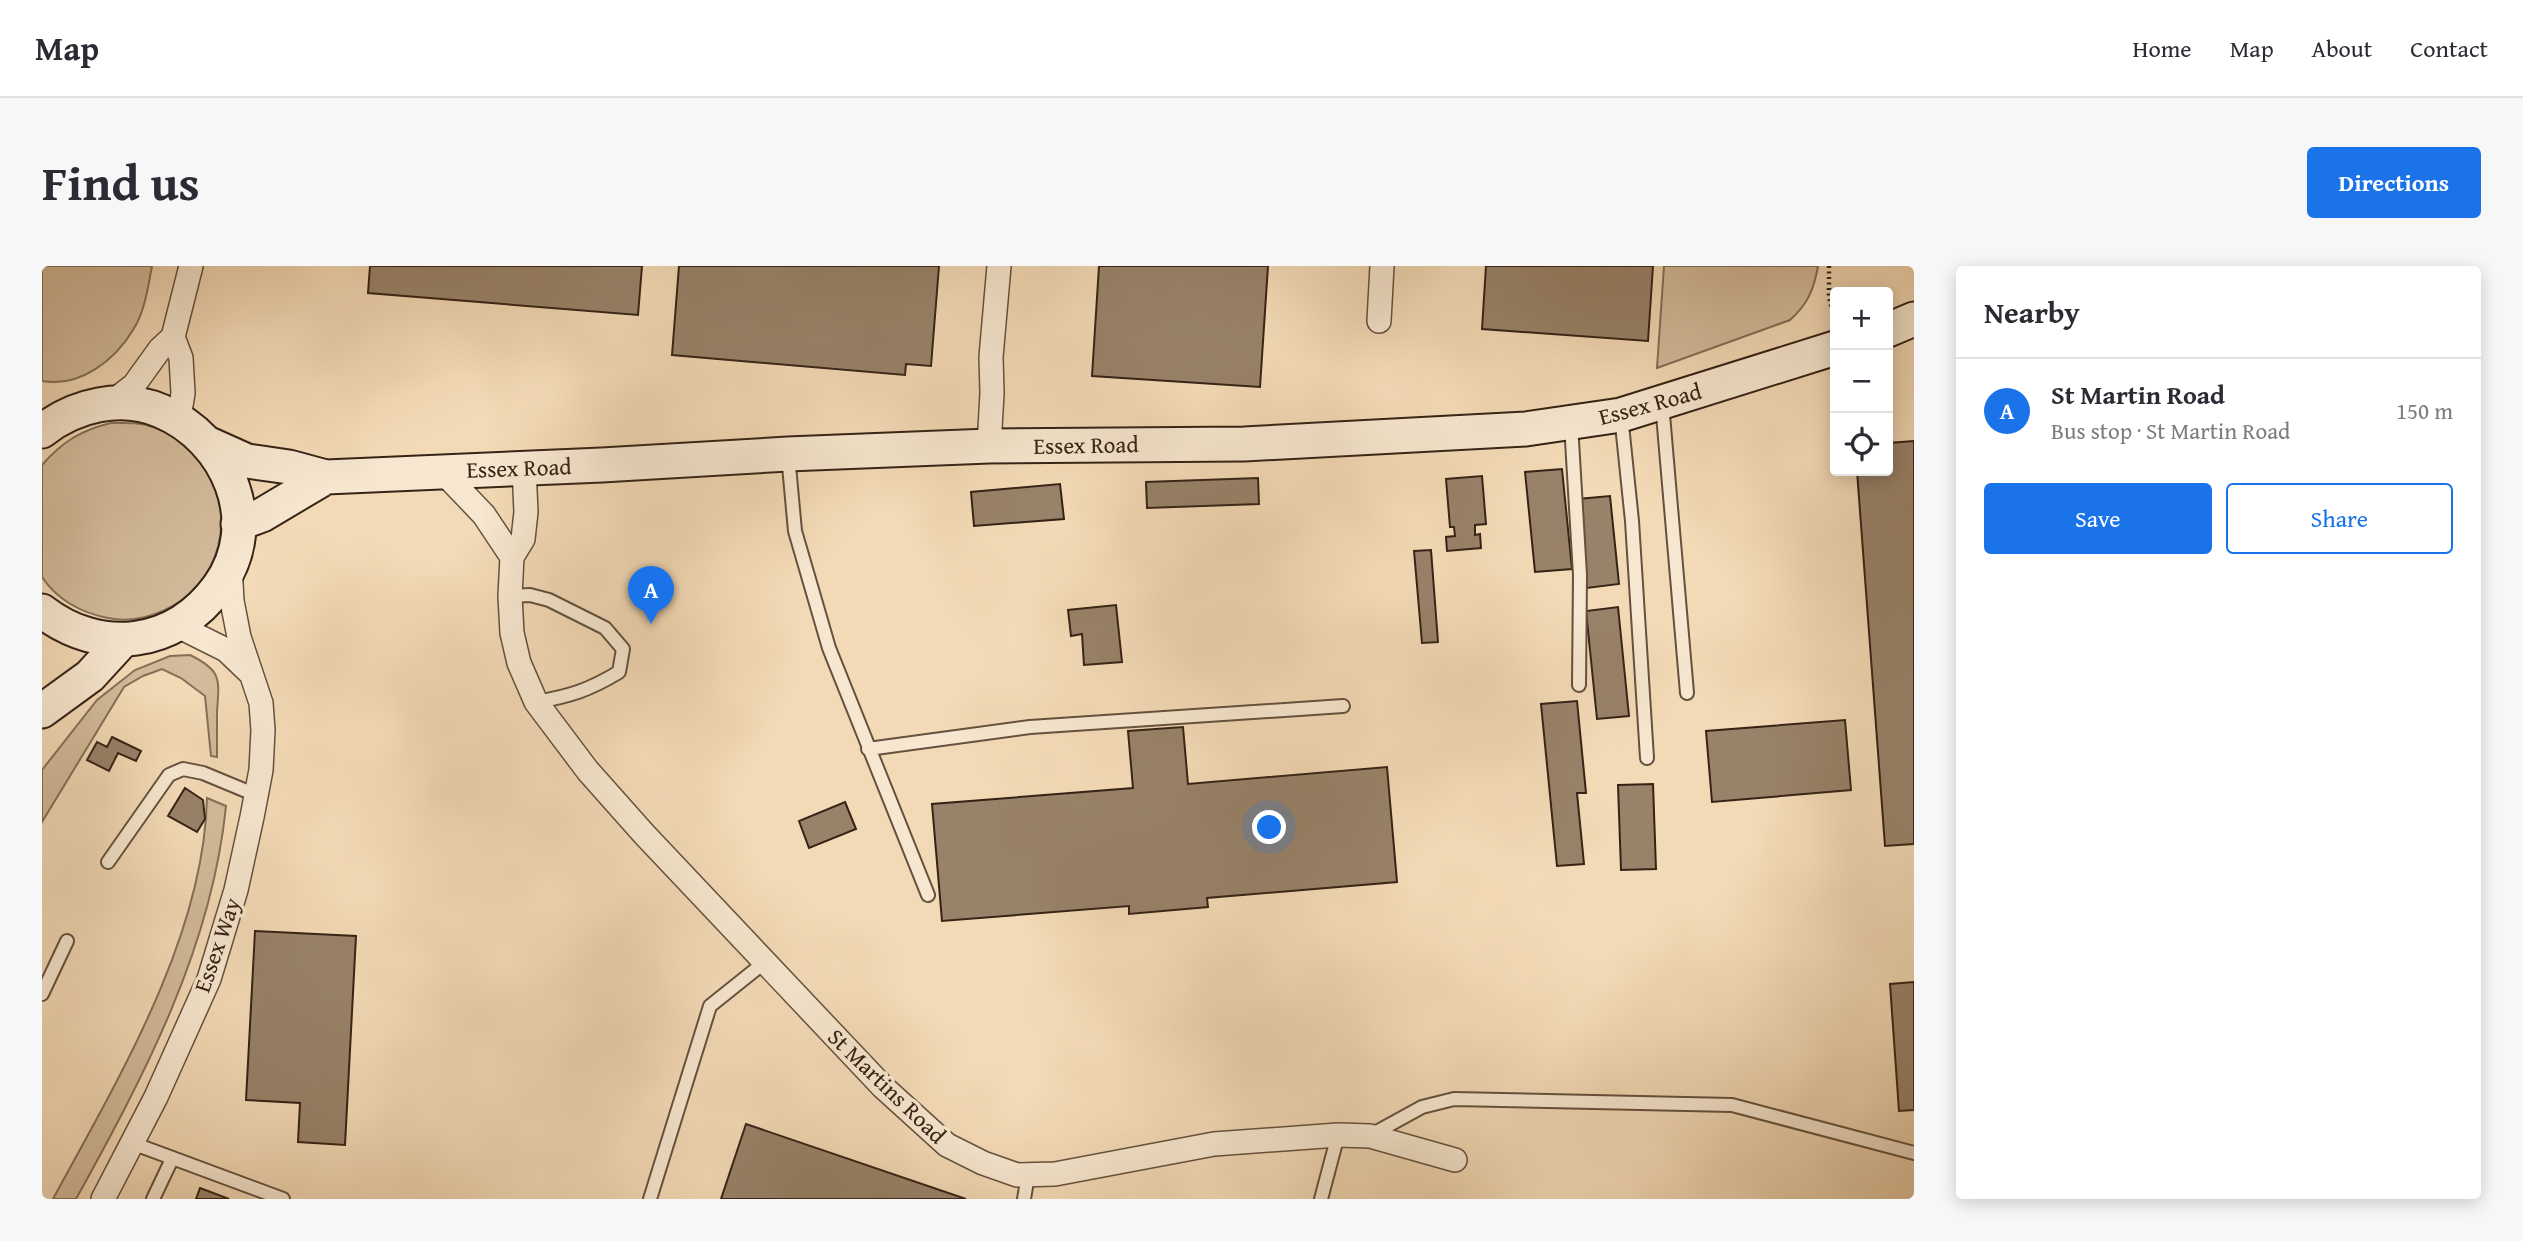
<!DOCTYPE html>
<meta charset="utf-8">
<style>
:root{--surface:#fff;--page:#f7f7f7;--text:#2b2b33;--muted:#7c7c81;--line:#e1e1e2;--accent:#1a73e8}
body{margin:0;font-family:"Gentium Book Plus",serif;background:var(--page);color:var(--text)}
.controls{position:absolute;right:21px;top:21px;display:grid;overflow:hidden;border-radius:7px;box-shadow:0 4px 18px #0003}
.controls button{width:63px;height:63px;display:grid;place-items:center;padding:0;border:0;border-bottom:2px solid var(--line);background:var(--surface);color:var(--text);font:35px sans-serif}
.you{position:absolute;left:1228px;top:562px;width:24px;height:24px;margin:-18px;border:5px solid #fff;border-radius:50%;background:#1a73e8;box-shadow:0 0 0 10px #1a73e833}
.badge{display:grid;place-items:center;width:46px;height:46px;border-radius:50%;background:var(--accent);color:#fff;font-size:23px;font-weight:700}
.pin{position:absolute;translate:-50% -58px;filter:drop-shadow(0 2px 4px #0008)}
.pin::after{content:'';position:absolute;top:37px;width:24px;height:21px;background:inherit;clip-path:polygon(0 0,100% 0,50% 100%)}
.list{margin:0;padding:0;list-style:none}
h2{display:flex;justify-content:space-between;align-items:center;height:91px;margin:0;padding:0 28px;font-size:30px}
h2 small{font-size:23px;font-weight:400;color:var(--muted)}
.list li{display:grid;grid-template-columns:46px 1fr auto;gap:21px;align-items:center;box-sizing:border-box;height:105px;padding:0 28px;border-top:2px solid var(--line)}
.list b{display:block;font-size:26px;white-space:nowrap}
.list p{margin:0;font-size:23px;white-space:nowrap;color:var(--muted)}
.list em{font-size:23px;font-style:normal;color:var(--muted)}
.actions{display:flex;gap:14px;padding:21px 28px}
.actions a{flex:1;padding:16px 0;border:2px solid var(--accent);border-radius:7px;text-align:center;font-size:24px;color:var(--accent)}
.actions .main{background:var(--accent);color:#fff}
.icon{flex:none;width:38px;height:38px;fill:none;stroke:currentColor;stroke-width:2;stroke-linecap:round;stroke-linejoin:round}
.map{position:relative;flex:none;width:1872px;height:933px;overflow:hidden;border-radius:7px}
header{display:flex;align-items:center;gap:42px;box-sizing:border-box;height:98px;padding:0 35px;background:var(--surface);border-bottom:2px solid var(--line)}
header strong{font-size:33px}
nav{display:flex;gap:38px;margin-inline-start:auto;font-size:24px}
.intro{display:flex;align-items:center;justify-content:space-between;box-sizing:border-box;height:168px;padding:0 42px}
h1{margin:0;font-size:49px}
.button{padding:18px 32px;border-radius:7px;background:var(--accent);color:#fff;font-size:24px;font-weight:700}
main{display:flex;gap:42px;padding:0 42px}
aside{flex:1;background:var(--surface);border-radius:7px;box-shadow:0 4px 18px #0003}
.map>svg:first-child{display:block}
</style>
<header>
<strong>Map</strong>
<nav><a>Home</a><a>Map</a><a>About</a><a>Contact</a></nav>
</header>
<div class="intro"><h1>Find us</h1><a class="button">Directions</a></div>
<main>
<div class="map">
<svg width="1872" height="933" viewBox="0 0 1872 933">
<rect width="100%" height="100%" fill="#f3dab6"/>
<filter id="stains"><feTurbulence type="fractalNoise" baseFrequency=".00286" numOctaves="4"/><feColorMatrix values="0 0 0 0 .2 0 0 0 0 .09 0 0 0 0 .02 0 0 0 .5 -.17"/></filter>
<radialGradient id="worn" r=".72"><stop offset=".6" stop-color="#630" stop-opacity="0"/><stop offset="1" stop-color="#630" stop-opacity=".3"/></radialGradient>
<path fill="#d3bb9b" stroke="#846f58" stroke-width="2" d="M0 0H110C106 21 103 45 91 64 73 94 38 122 0 115Z
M1622 0H1776C1772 23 1766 38 1748 54L1615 102Z
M69 157C83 157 97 156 111 161 195 189 204 306 123 344 106 352 85 356 66 352 40 347 15 334 0 311V199C20 176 39 164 69 157Z
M148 389C181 405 177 414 175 446 175 461 175 476 175 491L169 490 163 430 139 412 120 403 101 410 82 421 0 556V504L55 434 93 404 128 390Z
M165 532 184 540C170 682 102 810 34 933H11C76 813 162 671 165 532Z"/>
<path fill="#988269" stroke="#362316" stroke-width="2" d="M328 0H600L596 49 326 27Z
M637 0H897L889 100 864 98 863 109 630 89Z
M1057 0H1226L1218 121 1050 110Z
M1444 0H1611L1606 75 1440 63Z
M1872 175V578L1843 580 1815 205H1846V177Z
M1520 203 1530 303 1493 306 1483 206Z
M1440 210 1444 258 1433 259V269L1438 268 1439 282 1405 285 1404 271 1413 270 1412 261H1408L1404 213Z
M1216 212 1217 238 1105 242 1104 216Z
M1018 218 1022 253 932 260 929 226Z
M1568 230 1577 318 1545 322 1536 233Z
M1389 284 1396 376 1380 377 1372 285Z
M1074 339 1080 396 1042 399 1040 368 1029 370 1026 344Z
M1576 341 1587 450 1555 453 1544 345Z
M1535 435 1544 527H1535L1542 598 1515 600 1499 438Z
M1803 454 1809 524 1670 536 1664 465Z
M1141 461 1146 518 1345 501 1355 616 1165 632 1166 641 1087 648V640L900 655 890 538 1091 522 1086 465Z
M70 471 99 485 94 495 76 487 67 505 45 494 55 476 65 481Z
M1611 518 1614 603 1579 604 1576 519Z
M143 522 161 534 163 553 155 566 126 550Z
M803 536 814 563 767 582 757 555Z
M213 665 314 670 303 879 256 876 258 837 204 834Z
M1872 716V844L1857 845 1848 718Z
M704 858 924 933H679Z
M158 922 187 933H154Z"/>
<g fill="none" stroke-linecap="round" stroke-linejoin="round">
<defs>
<path id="lane" d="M1620 137 1645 427
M1579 149 1590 255 1605 492
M1529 158 1538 309 1537 419
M746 189 753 265 787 382 886 629
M468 330 488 329 507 334 563 362 581 383 577 406C547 424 529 430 494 436
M826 483 988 461 1301 440
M66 596 127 509 141 503 161 507 214 529
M0 728 25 675
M1329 869 1380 841 1412 833 1690 839 1872 887
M90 877 241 933
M111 933 130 893
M608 933 668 740 723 696
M982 933 986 909
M1279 933 1296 869"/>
<path id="street" d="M1337 55 1340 0
M70 136 92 119 118 83 131 71
M137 152 141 127 139 92 131 71 149 0
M947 180 950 127 949 91 957 0
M482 202 484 246 481 273 470 291 468 330 470 367 477 397 494 436 546 505 602 568 841 821 905 879 941 897 975 909 1013 908 1172 878 1296 869 1328 870 1413 894
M400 205 442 249 470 291
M134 359 184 384 207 406
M61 933 114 831 167 713 194 624 210 551 219 504 221 464 219 437 197 371 190 335 188 299"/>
<path id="secondary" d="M1846 64 1872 53
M0 165C33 139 79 128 119 145 186 173 222 257 177 320 133 381 58 390 0 345
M167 178 205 195 247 201 284 211 560 199 746 188 947 180 1202 178 1484 163 1579 149 1793 82
M196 258 220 249 284 211
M0 445 48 410 81 374"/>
</defs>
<use href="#lane" stroke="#65513e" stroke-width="16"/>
<use href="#street" stroke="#65513e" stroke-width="26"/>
<use href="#secondary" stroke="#362316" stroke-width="37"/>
<path stroke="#362316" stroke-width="4.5" stroke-dasharray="2 3.5" stroke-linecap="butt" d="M1787 0V31L1792 51"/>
<use href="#lane" stroke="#f7e7d0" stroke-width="12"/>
<use href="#street" stroke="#f7e7d0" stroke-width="23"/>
<use href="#secondary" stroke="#f7e7d0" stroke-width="33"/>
</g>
<g text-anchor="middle" stroke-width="7" stroke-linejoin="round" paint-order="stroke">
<g font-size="23" fill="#362316" stroke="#f7e7d0">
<text transform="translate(1608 138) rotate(-15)" y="8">Essex Road</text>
<text transform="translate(1044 179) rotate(-1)" y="8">Essex Road</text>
<text transform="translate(477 202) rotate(-2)" y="8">Essex Road</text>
<text transform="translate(175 679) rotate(-71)" y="8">Essex Way</text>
<text transform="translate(845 820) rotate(44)" y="8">St Martins Road</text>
</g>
</g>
<rect width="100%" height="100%" filter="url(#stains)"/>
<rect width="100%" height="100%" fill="url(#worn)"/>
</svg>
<div class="controls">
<button>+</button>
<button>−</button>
<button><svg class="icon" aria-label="locate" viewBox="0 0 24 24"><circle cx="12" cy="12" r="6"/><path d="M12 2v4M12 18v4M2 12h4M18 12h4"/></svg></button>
</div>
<div class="you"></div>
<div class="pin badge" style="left:609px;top:358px">A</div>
</div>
<aside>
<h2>Nearby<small></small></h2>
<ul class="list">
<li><span class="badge">A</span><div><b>St Martin Road</b><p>Bus stop · St Martin Road</p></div><em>150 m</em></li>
</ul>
<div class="actions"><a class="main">Save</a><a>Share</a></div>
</aside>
</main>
